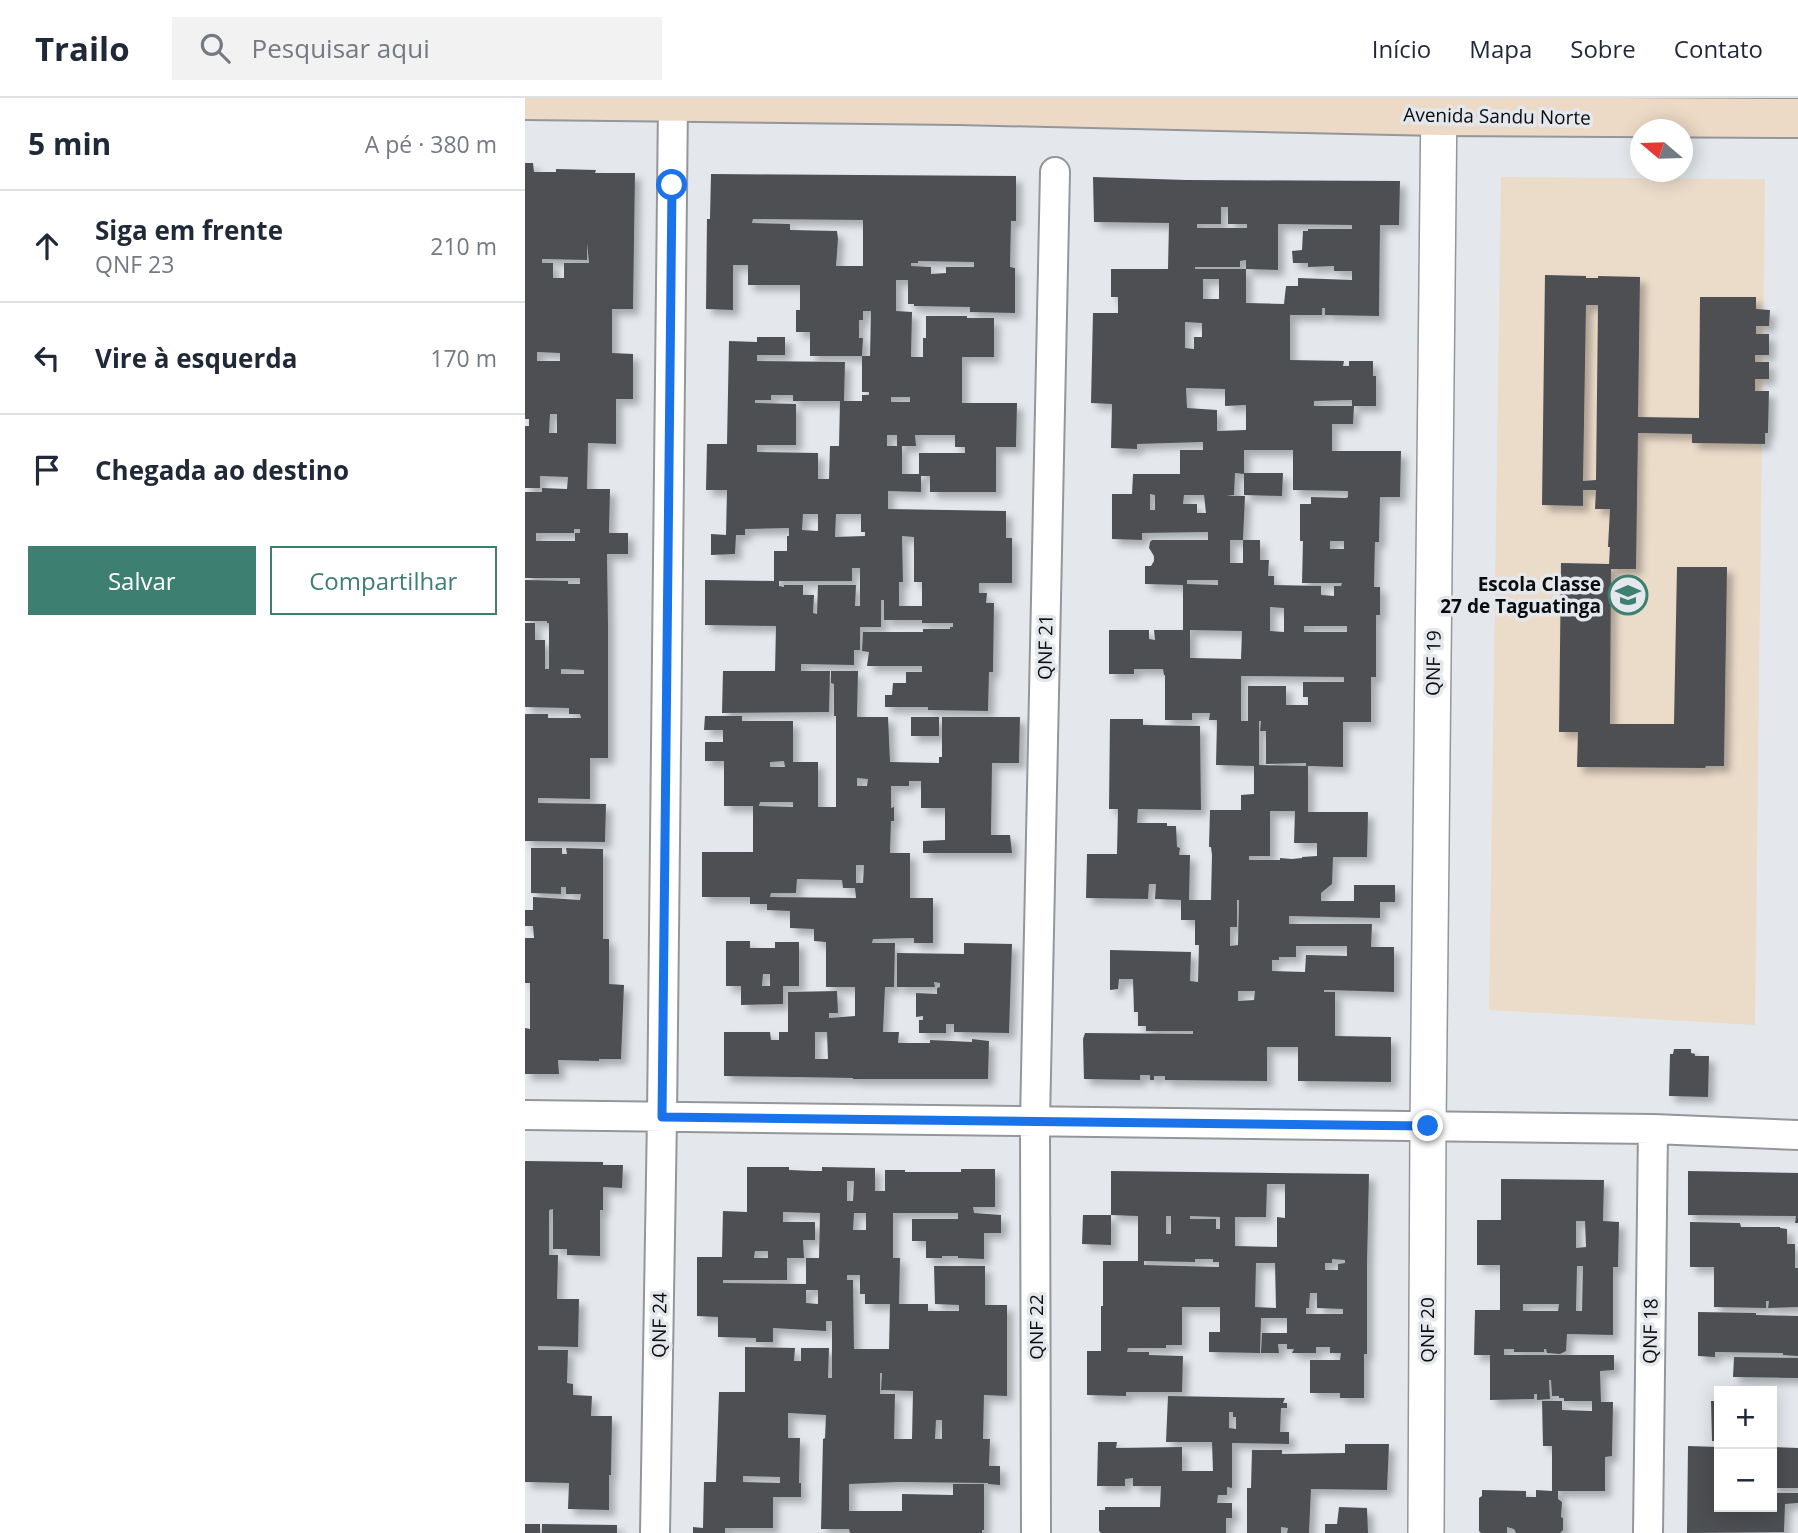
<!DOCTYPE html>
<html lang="pt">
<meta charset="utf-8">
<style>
:root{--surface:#fff;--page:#f2f2f3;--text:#1f2937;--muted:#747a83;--line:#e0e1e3;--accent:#3d7f71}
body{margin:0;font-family:"Open Sans",sans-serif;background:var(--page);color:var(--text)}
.controls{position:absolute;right:21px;bottom:21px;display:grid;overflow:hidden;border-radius:0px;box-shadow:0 4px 18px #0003}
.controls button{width:63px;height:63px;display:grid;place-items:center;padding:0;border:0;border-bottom:2px solid var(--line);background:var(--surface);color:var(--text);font:35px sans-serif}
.compass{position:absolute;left:1105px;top:21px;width:63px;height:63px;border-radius:50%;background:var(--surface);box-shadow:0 4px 18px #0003;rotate:289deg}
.stop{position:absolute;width:21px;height:21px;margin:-16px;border:5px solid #1a73e8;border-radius:50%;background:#fff}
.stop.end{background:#1a73e8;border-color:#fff;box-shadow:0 2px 7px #0008}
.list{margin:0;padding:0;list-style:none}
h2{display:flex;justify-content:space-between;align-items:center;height:91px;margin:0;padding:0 28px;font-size:30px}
h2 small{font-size:23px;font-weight:400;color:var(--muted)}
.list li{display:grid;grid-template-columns:46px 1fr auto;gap:21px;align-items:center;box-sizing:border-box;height:112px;padding:0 28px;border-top:2px solid var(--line)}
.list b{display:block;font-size:26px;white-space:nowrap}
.list p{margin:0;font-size:23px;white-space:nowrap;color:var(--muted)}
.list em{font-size:23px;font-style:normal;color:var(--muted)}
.actions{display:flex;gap:14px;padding:21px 28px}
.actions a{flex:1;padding:16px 0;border:2px solid var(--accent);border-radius:0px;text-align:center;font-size:24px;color:var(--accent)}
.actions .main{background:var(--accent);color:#fff}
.icon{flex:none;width:38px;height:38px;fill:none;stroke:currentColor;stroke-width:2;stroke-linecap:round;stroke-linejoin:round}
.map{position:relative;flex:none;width:1273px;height:1435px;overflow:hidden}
header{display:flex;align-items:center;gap:42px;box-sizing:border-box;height:98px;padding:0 35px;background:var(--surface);border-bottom:2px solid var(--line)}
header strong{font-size:33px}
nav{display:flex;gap:38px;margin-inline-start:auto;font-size:24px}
.search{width:490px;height:63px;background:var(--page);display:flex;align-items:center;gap:18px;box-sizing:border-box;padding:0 24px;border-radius:0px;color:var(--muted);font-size:26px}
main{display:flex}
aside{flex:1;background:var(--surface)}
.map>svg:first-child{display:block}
</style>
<header>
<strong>Trailo</strong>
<div class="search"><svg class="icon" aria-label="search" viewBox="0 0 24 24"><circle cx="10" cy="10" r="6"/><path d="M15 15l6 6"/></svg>Pesquisar aqui</div>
<nav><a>Início</a><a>Mapa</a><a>Sobre</a><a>Contato</a></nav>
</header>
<main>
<aside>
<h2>5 min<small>A pé · 380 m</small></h2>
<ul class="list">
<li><svg class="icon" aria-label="ahead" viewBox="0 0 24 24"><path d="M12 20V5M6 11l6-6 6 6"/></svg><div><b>Siga em frente</b><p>QNF 23</p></div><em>210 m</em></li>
<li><svg class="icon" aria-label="left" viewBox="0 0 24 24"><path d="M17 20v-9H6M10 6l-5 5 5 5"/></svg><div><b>Vire à esquerda</b></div><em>170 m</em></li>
<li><svg class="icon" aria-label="arrive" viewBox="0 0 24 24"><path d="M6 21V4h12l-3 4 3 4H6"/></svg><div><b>Chegada ao destino</b></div></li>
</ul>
<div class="actions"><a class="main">Salvar</a><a>Compartilhar</a></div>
</aside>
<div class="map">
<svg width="1273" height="1435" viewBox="0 0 1273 1435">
<defs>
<filter id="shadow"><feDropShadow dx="6" dy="6" stdDeviation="3.5" flood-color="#0004"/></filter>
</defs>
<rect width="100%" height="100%" fill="#e4e8ec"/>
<path fill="#ebdbc9" d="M976 79 1240 81 1230 927 964 912Z"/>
<path fill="#4d5053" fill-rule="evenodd" filter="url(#shadow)" d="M0 65H8L9 74H31V71L71 72 70 75H110L108 211H87V255L108 256V301H91V346L63 345 62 391H85L84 435H103V456H82L83 526V660H65V701L13 700V705L81 706 80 744 0 743V616H23V620H56L55 616H44V610L0 609V525H10V542H20V571H24V525H22V523H0V482L43 483V486H55V480H0V394H17V390L42 391 43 379 15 378V390H0V328H4V321H0ZM62 145 64 165H39V180H28V165H17V161L62 162ZM12 254 35 255V263H12ZM25 316H32V335H24ZM49 431H55V435H50V443H11V435H49ZM36 571 59 572V576H36Z
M186 76 491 78V123H486L485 169 490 170V215L445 214V209L389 208V206H383V182H371V213L387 214 386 259H398V240H401V218H442V220H469V259H437V305H492L491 349H471V394H405V378H396V394L363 393V411L481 413V440H487V485H454V495H462L461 505H469L468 574H464L463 613 403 612V609H360V597H367L368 585H381V574H397V568H342L344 554 337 553 338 534H398V531H425V529H428V525H397V522H359V502H356V529H335V552H329V567L276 566V573H305L304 614 197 615 198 573H250L251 528 180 527V482L249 483V453H262V438H264V430L220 431V437H211L210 456 186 457V436L201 437 202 392H181L182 346H202L204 243 232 244V239H260V257H232V263L320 264 319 303H337V297H344V294H337V258H345L346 213H338V222H334V240H338L337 258H285V234H271V212H275V187H223V167H208V212L181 211 182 121H185ZM228 121 338 122V168H311L313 141 312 133 265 132V126L227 125ZM393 163 449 164V169H421V175L406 176V169L386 168V165H393ZM246 297H268V303H315L314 348H305L304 381H293V355L232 354V347H271V306L230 305V302H246ZM366 299H385V304H366ZM362 337H372V348H362ZM390 337H430V349H440V355H394V376H377V348H391ZM278 416H293V433L277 432ZM311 416H336V434H340V438L310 439ZM377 438 389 439V484H397V508H374V484H378ZM327 470H335V508H330L331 487H293L292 516 288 515 289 497H278V487H259V489L254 488V483H327Z
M568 79 661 82 875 83 874 127H855L854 218 800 217V210H797V217H765V262L819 263 818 268H824V263H848V278H851V308H829L828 326H807V353H876L875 399H855L854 444H850L849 489H855V517H851V579H846V624H818V669L783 668V714H843L842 759H808L807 786 796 795V803H829V787H870V804H855V820L764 818V826H847L846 849H869V894L803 892H799V894H810V938L866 939V984L773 983V949H742V983L640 982V978H629V982H625V977H615V982L559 981 558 941 560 935 668 936V933H621V928H613V914H609L608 881H594L593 891 585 892V852L666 854 665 883 673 884 674 847H670V822H656V802L630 801 631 786H624L623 801 561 800 562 756H592L593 711H584L585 621H618V627L675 628 676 712 613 711 612 725H642V728H651L652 749 655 750 654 757H665L664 802H686L687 757 686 749H684L685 712H716V697L729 696V668L691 667 692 622H684L685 615H667V622H640V577H639L638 571H609V576H584V532H624V541L630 542 629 532H658V487L620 486V468H626L629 463V458L624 450 625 444 627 442H683V434L617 435V442L587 441V396H607L608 376H655V352H678V344L612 346V351L586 350 587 306 566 305 568 215H593V199H586V171H643L644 125 569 124ZM696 109H703V126H722V130H672V126H696ZM753 126 827 127V131H783V133H778L777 152 767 153 768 165H783V169L809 168V173H827V182L773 180V188H761L759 206 721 205V171H670V169H715V163L721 162V171L753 172ZM678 181H694V201H678ZM660 224 677 225V239H669V251L660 250ZM661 290 700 291V308L721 307V332L692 333V312L662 310ZM827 302V308H789V303ZM719 352H768V392L823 393V399L821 400 786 399V406H775V443H778L777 485H817L816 488H809V498L796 497V488L749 487V478H743L744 462H735V442H718L720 398H701L709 397 710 375 719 376V397L757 398 758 375H719ZM625 396 630 397V412H625ZM659 397H679L681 415H672V406H658ZM705 442H718V465H705ZM805 443H819V451H805ZM662 482H693V487L662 486ZM745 509 759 510V534L745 533ZM779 528H822V534H779ZM665 532 717 533 716 561 665 560ZM716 578 819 579V584H778V599H783V607H761V588H723V623H716ZM734 623H736L735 633H741V666L781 665V668L734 667ZM745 713H770L769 745H792V758L777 759V760L767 761 755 760V762H724V758H745ZM712 802H714L713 847 705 848V829H712ZM771 848H822V858L781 857 780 874 747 873V862H754V859H771ZM713 893H730L729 902 713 903Z
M1020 177 1061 178V180H1073V178L1115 179 1113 319 1174 320 1175 199H1231V211L1245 212 1244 228H1231V236H1244V257H1230V264H1244V281H1230V293H1244L1243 335H1240V346L1167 345V336L1113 335 1111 471H1086L1085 626H1149L1152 469H1202L1199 668H1181L1180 670 1052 669 1053 634H1034L1036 465 1084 466 1085 449H1083L1085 411H1070L1071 392H1058V408L1017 407ZM1061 207H1073L1071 382 1058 383Z
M306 573H333L332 619H363L365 664 414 665V659H417V619H495L494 665H467L466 737H485L487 755H398V743L420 742V710H396V683H384V688H366V710L369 709V723H366L365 755H385V800H408V845H389V840L348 841 347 845H370L369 889H360L358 934H374L373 945H405V942L447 944V941L464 943 463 981H328V980L199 978V934H245L246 942H254V934H263V894L312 893 313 915H304V920L330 918V889H301V844L289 843V831L265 830V813L242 812V806H225V799H177V754H228V708H199V663H180V644H198V632H179L180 618H217V623H268V664H293V709H311V618H309V586L306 585ZM259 663 260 669H245V664ZM332 680 343 681 342 688H332ZM235 704H268V709L234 708ZM331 767H339L338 785H331ZM272 781 317 782 318 790H330L331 800 245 799 246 795H271ZM290 934H302L303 961H290Z
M386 619H414V638H386Z
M6 750H37V756H42L41 750 78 751V841H84V886L99 887 96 961H74V963L33 962 34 976H0V930L5 931V885H0V840H9L8 828H0V812H8V799L55 802 56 796H41V789H36V796L6 795Z
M201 843H225V850H250V844H274V888H258V906L216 907V888H201ZM238 876H245V888H237Z
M439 845 487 846 484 935 429 934V926H421V935H394V922H398V918L391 919V895L412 896V890L415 889V885L409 884 410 889H372V855L439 856Z
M1149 951H1166V955L1170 956V958H1184L1183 999 1144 998 1145 956H1148Z
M0 1063 78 1064V1067H98L97 1090 78 1089V1112H75V1158L42 1157V1151H28V1111L24 1112V1157H33L32 1201H54L53 1249 13 1248V1252H43L42 1285 48 1286V1297L67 1298 66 1318H87L86 1377H84V1412L43 1411 44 1385 0 1384Z
M222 1069H264V1072L288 1073H297V1069L350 1070V1093H360V1072H380V1074H436V1071H470V1109H448L449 1115 476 1117V1135H459V1161L433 1160V1158H417V1160H401V1143H387V1121H433V1115H368V1160H375L374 1206H403V1213H434V1207L410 1206 409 1168H460V1207H482V1298L459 1297 458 1341H465L464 1368H475V1387L463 1386V1385L374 1384 324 1386V1413H377V1396L428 1397V1386H459V1432H457V1435H325L324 1431H296L298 1341 300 1340 301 1317 263 1315V1340H275L274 1385H276V1399H248V1430H200V1435H168V1429L178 1430 179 1384H191L194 1294H220V1249L270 1250 269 1263H276V1250H304L303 1280H307V1223H301V1233L248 1230V1244H231V1240L193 1239V1219L172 1218V1159H197L198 1113 222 1114ZM322 1083H329L328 1103H322ZM258 1114 295 1115 294 1160H281V1186L198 1185V1182H262V1160H279L278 1142H290V1124H258ZM329 1115H341V1132H328ZM230 1153H243V1160H229ZM322 1177H335V1196H340V1206H365L364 1251H329L328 1182H322ZM281 1192H293V1206L281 1205ZM355 1275H357L356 1292 388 1293 387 1341H369L370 1296H355ZM411 1322H417V1341H410ZM218 1378 255 1379V1385L218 1384Z
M586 1073 844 1076 842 1166V1256H839V1300H815V1295H785V1262H815L816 1255H805V1249H791V1255H767L769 1251H762V1246H753L754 1255H736L737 1235H762V1220H736L735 1255 684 1254V1234H695V1209H657V1247H641V1250H603L602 1254H624V1257L658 1258 657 1294H601V1298L562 1297V1253H576V1208H578V1163H613V1118L586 1117ZM742 1086H760V1120L752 1119V1149L710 1148V1119H741ZM641 1118H646V1136H641ZM665 1118 695 1119V1131H691V1121H665ZM670 1161H688V1164H694V1169L619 1167V1163L670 1164ZM807 1161 820 1162V1165L813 1166V1172H800V1165H807ZM731 1165H750L751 1210 730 1209ZM785 1195H792V1210L818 1211V1216H781V1210H784Z
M1163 1073 1273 1075V1125H1270L1271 1118 1163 1117Z
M976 1081 1079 1082 1078 1123 1094 1124 1093 1169H1088V1237L1042 1236 1041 1253 1035 1256 1022 1255 1021 1251H1019V1254H989V1251H979V1257H1089V1272L1075 1273 1076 1304H1088L1087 1358 1080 1359V1393H1033V1401L1037 1404 1036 1419 1038 1420V1432L1035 1435H991L989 1431 982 1429V1435H956L954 1433V1400L957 1398V1392L1001 1393V1399H1011V1392L1027 1393V1348H1018L1017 1303H1037V1312L1067 1313V1303H1039V1300H1034V1298H1027L1026 1282H1024L1025 1301 1012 1302V1296H1009V1301L965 1302V1257H949L950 1212H975V1167H952V1122H976ZM1051 1123H1060L1061 1149 1051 1150ZM1052 1168H1058L1057 1213H1051ZM998 1206H1034L1033 1213H998Z
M558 1117H586V1147L557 1146Z
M1165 1124 1215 1125 1216 1129H1255V1130L1262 1131V1146H1270V1170H1273V1209L1243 1210 1244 1203H1241V1210L1189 1209V1169H1165Z
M1173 1214 1231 1215V1217L1273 1218V1258L1258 1257V1255L1190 1254V1259L1173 1258Z
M1209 1259 1273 1260V1280L1208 1279Z
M643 1298 760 1300 758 1305H762V1310H756L755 1334H764V1346L707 1345V1390L702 1389V1397H693L692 1405H707V1420H701V1435H576L574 1433V1412H580V1409H635L636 1388H608V1380L600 1381V1388H572L573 1344H592L591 1350 657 1349V1373H688L687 1344H641ZM704 1314H708V1319H711V1331L704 1330Z
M1186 1303H1194V1343H1187Z
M820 1346H864L862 1392 786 1391 784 1435H762L763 1430 756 1429V1435H722V1390H726L727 1352H757V1356L820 1355Z
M1163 1348 1194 1349V1409H1247V1395H1273V1405L1260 1406 1259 1434 1162 1435Z
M1247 1349 1273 1350V1390H1247Z
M814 1409 842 1410 843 1435H800V1426H812Z
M0 1426H15V1435H0Z
M17 1426 92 1427V1435H17Z"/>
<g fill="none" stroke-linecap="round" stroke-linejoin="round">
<defs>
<path id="minor" d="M0 1017 1128 1031 1273 1037
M130 1435 137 1019 148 4
M511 1435 510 1023 530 74
M1123 1435 1128 1031"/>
<path id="tertiary" d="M901 1435 903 1028 914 0"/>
<path id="secondary" d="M0 2 433 7 914 18 1273 20"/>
</defs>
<use href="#minor" stroke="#93969a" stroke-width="32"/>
<use href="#tertiary" stroke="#93969a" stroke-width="38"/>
<use href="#secondary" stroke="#93969a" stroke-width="42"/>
<use href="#minor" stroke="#fff" stroke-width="28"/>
<use href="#tertiary" stroke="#fff" stroke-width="35"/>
<use href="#secondary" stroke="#eddac6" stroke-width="38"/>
</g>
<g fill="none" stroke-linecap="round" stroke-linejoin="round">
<path stroke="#1a73e8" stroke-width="9" d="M147 87 137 1019 903 1028"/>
</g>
<defs>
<symbol id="school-ring" viewBox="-11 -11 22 22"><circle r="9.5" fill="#e4e8ec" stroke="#3d7f71" stroke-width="1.5"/><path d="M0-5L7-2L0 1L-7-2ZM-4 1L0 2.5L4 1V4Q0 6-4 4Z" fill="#3d7f71"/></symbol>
</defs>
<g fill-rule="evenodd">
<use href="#school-ring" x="1081" y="475" width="44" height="44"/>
</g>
<g text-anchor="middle" stroke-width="7" stroke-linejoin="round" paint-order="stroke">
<g font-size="19" fill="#0b0c0e" stroke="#e4e8ec">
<text transform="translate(972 18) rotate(1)" y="7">Avenida Sandu Norte</text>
<text transform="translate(520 549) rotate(-89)" y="7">QNF 21</text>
<text transform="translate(908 565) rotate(-89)" y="7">QNF 19</text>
<text transform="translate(134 1227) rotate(-89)" y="7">QNF 24</text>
<text transform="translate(511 1229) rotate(-90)" y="7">QNF 22</text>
<text transform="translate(902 1232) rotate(-90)" y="7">QNF 20</text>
<text transform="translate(1125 1233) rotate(-89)" y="7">QNF 18</text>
</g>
<g font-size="19" font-weight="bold" fill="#0b0c0e" stroke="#e4e8ec" text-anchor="end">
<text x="1076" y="493">Escola Classe<tspan x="1076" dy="22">27 de Taguatinga</tspan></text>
</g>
</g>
</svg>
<div class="controls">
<button>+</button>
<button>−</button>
</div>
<svg class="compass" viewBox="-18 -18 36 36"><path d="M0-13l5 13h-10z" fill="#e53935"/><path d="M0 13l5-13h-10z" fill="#747a83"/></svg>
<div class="stop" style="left:147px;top:87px"></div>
<div class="stop end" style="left:903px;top:1028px"></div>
</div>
</main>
